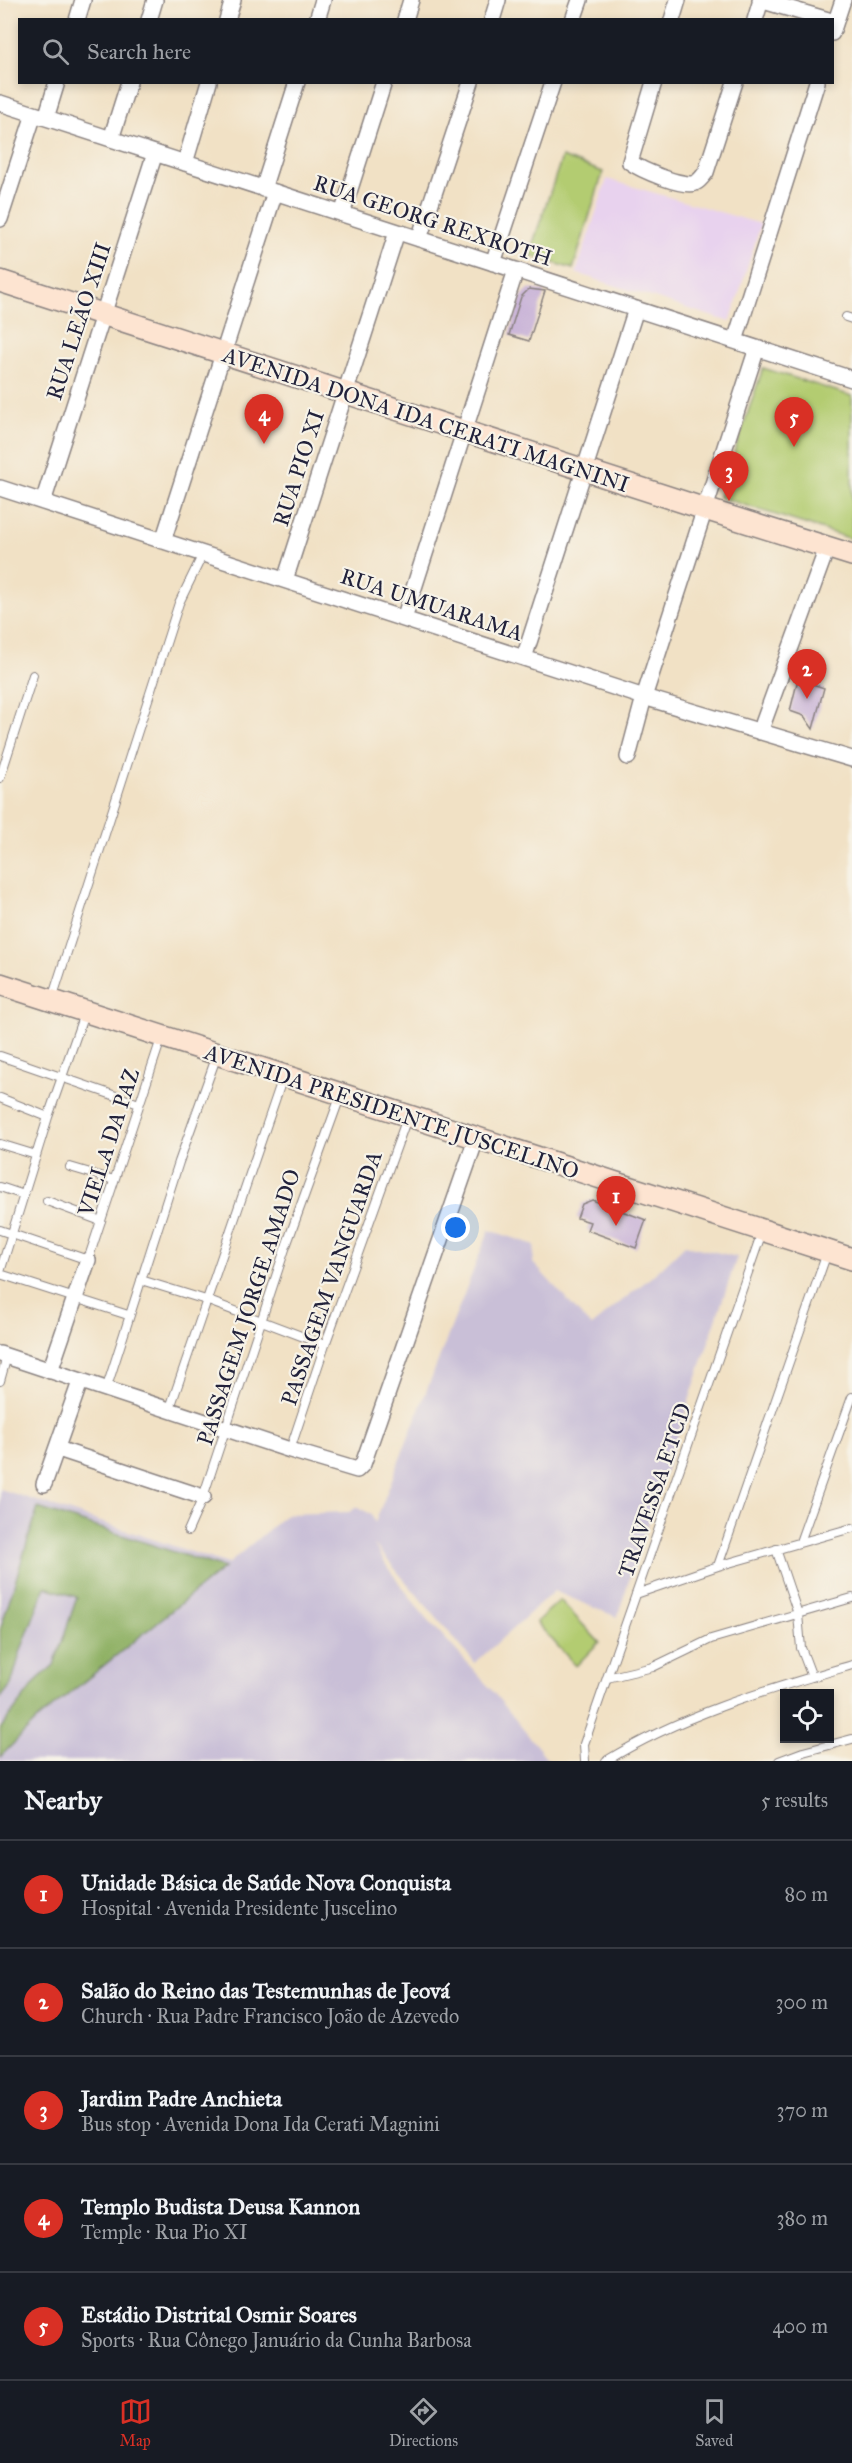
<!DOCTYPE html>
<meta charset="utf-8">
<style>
:root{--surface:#171b24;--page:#20242c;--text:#f1f3f6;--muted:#9ea1a6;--line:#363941;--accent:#d93025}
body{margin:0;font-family:"IM FELL Great Primer",serif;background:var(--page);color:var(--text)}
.controls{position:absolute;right:18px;bottom:18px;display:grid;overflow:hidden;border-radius:0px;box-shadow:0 3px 9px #0003}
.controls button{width:54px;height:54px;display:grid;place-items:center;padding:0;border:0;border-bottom:2px solid var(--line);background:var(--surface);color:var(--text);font:30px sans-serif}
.you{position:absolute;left:456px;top:1228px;width:21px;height:21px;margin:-15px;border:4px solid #fff;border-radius:50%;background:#1a73e8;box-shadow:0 0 0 9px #1a73e833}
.badge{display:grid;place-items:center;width:39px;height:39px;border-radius:50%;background:var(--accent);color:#fff;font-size:20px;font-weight:700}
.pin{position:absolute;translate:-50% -50px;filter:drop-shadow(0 2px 3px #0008)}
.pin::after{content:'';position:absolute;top:32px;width:21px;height:18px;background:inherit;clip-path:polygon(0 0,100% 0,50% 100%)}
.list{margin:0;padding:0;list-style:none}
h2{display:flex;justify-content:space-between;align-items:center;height:78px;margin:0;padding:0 24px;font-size:26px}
h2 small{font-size:20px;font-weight:400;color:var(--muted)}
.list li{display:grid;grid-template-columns:39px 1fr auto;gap:18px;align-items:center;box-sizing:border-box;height:108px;padding:0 24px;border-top:2px solid var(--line)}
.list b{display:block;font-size:22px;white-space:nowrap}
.list p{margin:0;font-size:20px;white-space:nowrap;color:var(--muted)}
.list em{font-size:20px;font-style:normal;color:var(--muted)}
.icon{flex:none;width:33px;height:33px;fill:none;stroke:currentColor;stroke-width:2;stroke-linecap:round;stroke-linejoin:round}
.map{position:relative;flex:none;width:852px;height:1761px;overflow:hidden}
.search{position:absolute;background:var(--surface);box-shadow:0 3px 9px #0003;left:18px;right:18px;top:18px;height:66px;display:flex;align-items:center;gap:15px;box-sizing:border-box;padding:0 21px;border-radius:0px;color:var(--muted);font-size:22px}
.sheet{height:618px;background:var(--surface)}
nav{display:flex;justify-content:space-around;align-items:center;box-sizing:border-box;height:84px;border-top:2px solid var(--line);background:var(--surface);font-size:16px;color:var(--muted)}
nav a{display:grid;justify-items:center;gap:3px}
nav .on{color:var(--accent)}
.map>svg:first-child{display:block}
</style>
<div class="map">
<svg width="852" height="1761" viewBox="0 0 852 1761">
<rect width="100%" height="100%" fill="#f7f3e8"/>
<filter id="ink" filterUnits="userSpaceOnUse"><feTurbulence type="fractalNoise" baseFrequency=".0167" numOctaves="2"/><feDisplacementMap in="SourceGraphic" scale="12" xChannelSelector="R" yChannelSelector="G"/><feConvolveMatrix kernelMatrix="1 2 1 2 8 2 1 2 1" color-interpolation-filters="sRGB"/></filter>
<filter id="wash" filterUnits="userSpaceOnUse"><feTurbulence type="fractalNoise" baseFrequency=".008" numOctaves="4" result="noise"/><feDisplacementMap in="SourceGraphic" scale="24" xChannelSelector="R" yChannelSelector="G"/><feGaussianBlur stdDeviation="1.35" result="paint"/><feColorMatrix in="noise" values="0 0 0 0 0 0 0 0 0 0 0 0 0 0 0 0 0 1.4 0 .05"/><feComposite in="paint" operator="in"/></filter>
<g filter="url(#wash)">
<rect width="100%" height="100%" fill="#f1e1c5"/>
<path fill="#e8d2ee" d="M607 179 761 224 730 322 576 273Z"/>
<path fill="#c9bfd7" d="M489 1230 535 1245 533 1263 591 1326 655 1274 685 1245 737 1257 617 1617 554 1591 475 1663 373 1543 388 1568 422 1613 489 1687 549 1761H0V1489L228 1564 287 1514 349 1512 357 1507 371 1514 375 1523Z"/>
<path fill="#b3cc71" stroke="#6a7756" stroke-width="1.5" d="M562 157 603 172 573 269 529 255Z
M763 368 852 396V539L719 497Z
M560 1600 599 1642 576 1666 536 1622Z"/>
<path fill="#8eb063" stroke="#58694f" stroke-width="1.5" d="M38 1508 224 1568 38 1719 0 1757V1729L38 1679 54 1665 77 1597 45 1587 21 1650 11 1685 0 1699V1630Z"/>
<g id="blocks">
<path fill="#c3abd5" d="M529 289 545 291 529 341 509 335 521 297Z
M798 679 824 688 813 729 804 716 790 711Z
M592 1200 646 1220 636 1248 587 1230 590 1222 577 1218 582 1204Z"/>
</g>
</g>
<g filter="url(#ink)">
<use href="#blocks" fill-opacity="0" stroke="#8a8280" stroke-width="1.5"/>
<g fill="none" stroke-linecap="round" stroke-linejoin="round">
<defs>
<path id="lane" d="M846 317 852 319
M0 778 33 675
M52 999 179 603 203 554
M0 1056 139 1104
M0 1098 48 1117
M0 1144 36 1155
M70 1167 114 1180
M0 1187 24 1195
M47 1201 101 1221
M0 1230 88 1260 162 1036
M0 1272 48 1117 84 1014
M0 1274 128 1315
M141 1280 206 1300 325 1345
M0 1381 7 1356
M106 1390 179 1162 217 1055
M169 1411 283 1077
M290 1450 325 1345 407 1118
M188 1531 203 1497 285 1249 340 1097
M800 1542 852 1397
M776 1549 798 1614 801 1648 812 1677
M718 1566 827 1253
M636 1594 718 1566 852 1528
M607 1678 653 1667 711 1639 852 1598
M585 1761 584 1744 762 1232
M606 1761C682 1714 767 1690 852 1665
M779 1761 803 1752 852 1739"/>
<path id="street" d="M760 0 828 20
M77 20 83 0
M149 20 155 0
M227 20 233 0
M317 20 323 0
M405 20 411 0
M492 20 498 0
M573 20 580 0
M672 20 678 0
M755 20 761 0
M832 33 843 0
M654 82 630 162C641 170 683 188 695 183 700 181 703 176 706 172L735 82
M0 103 852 379
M46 118 57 82
M111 139 129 82
M185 163 209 82
M263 189 297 82
M342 214 384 82
M0 219 34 114
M419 239 471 82
M493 263 553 82
M735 341 817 82
M0 488 644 697 852 759
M43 502 155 153
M163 541 275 192
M285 580 397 232
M404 619 516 270
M524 658 636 309
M760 732 827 548
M628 757 644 697 757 348
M0 1354 290 1450 357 1470 363 1464 476 1139
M50 1371 88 1260
M58 1449 203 1497
M44 1484 80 1382"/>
<path id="secondary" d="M0 281 705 509 852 555
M0 984C284 1075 567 1169 852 1259"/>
</defs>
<use href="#lane" stroke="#8a8280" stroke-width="10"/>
<use href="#street" stroke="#8a8280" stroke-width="18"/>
<use href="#secondary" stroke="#8a8280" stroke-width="24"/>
<use href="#lane" stroke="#fff" stroke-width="8"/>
<use href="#street" stroke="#fff" stroke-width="15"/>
<use href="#secondary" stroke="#fde4d1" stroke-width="21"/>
</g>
</g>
<g text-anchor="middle" stroke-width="4.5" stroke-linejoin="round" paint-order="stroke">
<g font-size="22" fill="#22223b" stroke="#f7f3e8">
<text transform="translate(433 220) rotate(18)" y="8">RUA GEORG REXROTH</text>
<text transform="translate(78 321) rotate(-72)" y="8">RUA LEÃO XIII</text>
<text transform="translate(426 419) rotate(18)" y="8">AVENIDA DONA IDA CERATI MAGNINI</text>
<text transform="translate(298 468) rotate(-72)" y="8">RUA PIO XI</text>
<text transform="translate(432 604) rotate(18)" y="8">RUA UMUARAMA</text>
<text transform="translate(392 1111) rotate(18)" y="8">AVENIDA PRESIDENTE JUSCELINO</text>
<text transform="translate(108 1142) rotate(-72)" y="8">VIELA DA PAZ</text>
<text transform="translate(331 1278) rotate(-71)" y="8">PASSAGEM VANGUARDA</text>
<text transform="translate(248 1307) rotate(-72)" y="8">PASSAGEM JORGE AMADO</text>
<text transform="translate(654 1490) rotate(-71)" y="8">TRAVESSA ETCD</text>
</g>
</g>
</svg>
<div class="controls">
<button><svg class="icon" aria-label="locate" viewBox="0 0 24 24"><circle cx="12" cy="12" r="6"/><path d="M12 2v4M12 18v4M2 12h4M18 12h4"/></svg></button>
</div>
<div class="you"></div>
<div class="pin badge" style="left:616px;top:1226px">1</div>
<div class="pin badge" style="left:807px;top:699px">2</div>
<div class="pin badge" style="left:729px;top:501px">3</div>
<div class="pin badge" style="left:264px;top:444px">4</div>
<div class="pin badge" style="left:794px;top:447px">5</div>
<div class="search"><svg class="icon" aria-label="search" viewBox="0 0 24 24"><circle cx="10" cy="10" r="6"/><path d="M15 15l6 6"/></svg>Search here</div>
</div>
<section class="sheet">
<h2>Nearby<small>5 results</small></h2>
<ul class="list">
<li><span class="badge">1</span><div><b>Unidade Básica de Saúde Nova Conquista</b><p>Hospital · Avenida Presidente Juscelino</p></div><em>80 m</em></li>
<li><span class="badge">2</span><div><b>Salão do Reino das Testemunhas de Jeová</b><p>Church · Rua Padre Francisco João de Azevedo</p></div><em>300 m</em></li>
<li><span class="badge">3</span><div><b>Jardim Padre Anchieta</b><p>Bus stop · Avenida Dona Ida Cerati Magnini</p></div><em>370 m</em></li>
<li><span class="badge">4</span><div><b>Templo Budista Deusa Kannon</b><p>Temple · Rua Pio XI</p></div><em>380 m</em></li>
<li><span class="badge">5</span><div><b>Estádio Distrital Osmir Soares</b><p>Sports · Rua Cônego Januário da Cunha Barbosa</p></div><em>400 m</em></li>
</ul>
</section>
<nav>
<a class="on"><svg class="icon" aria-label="map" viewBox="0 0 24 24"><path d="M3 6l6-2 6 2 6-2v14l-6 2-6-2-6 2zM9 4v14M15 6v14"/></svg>Map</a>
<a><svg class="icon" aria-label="directions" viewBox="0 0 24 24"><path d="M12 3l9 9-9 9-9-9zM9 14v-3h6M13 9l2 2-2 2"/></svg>Directions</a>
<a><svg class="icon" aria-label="saved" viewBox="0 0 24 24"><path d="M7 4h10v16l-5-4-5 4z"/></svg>Saved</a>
</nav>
